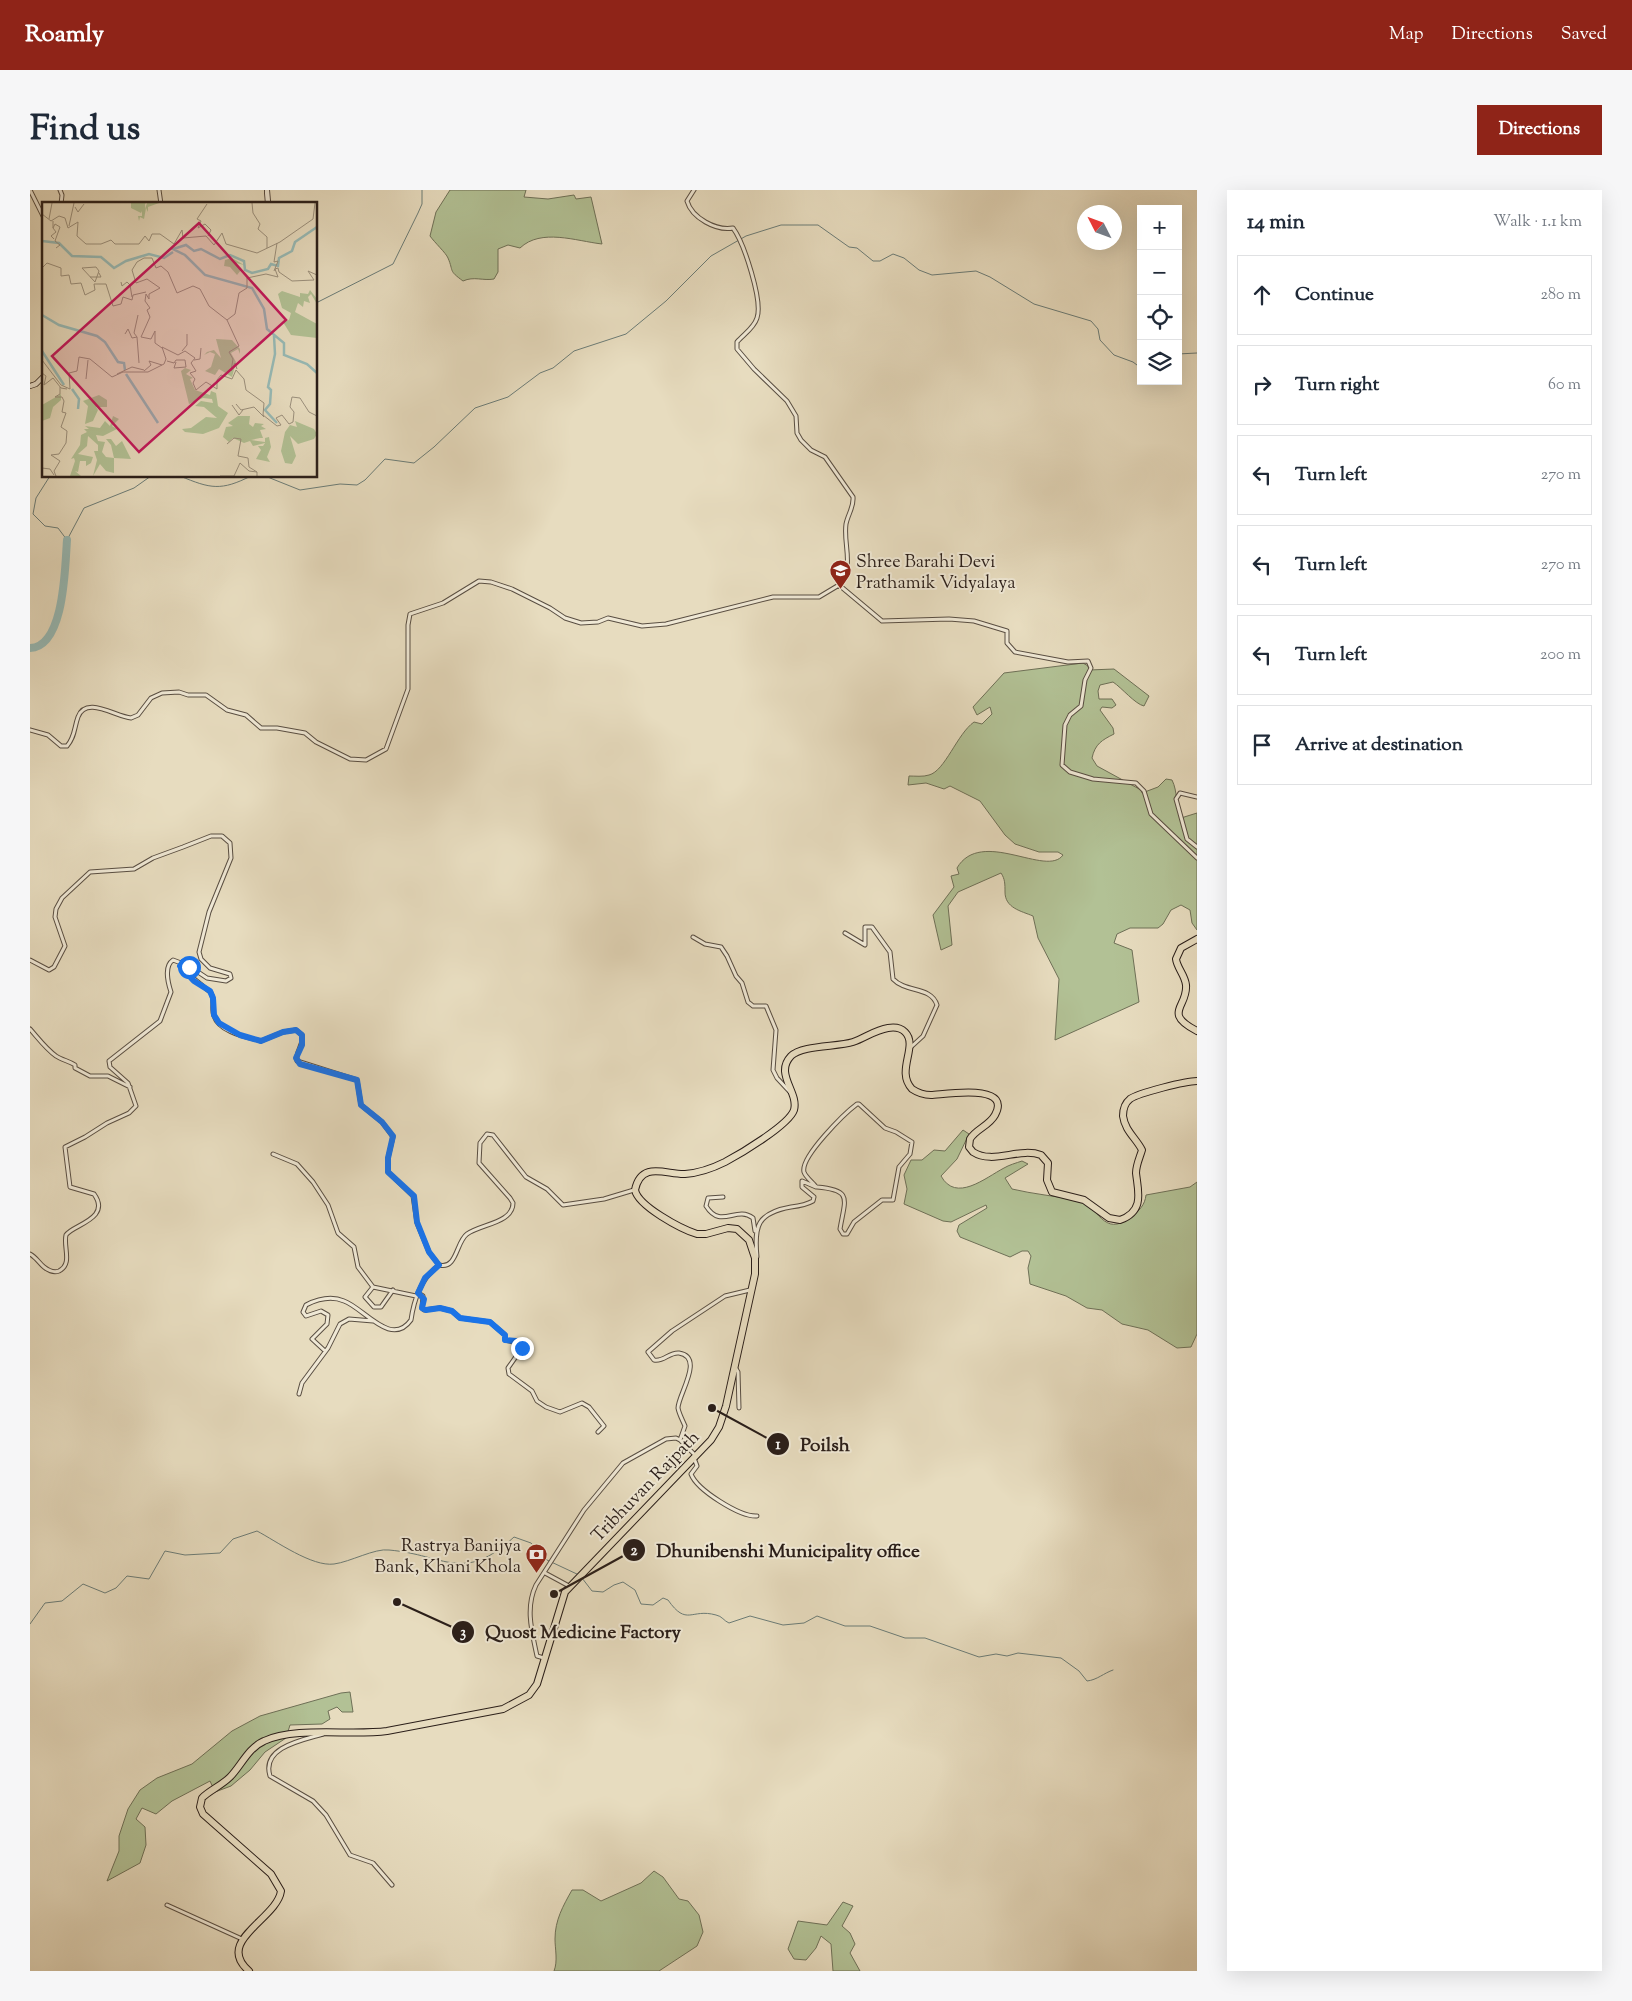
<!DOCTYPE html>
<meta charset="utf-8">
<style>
:root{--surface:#fff;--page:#f6f6f7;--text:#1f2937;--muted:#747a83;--line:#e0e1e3;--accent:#8f2418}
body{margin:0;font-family:"Sorts Mill Goudy",serif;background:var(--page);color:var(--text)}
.controls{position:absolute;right:15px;top:15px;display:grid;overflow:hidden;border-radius:0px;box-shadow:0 5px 20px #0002}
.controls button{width:45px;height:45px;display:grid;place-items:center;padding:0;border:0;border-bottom:1px solid var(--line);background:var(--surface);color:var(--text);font:25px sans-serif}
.compass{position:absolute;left:1047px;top:15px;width:45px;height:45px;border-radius:50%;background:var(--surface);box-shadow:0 5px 20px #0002;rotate:312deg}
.stop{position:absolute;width:15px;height:15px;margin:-11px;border:4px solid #1a73e8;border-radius:50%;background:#fff}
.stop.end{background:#1a73e8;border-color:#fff;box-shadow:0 1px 5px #0008}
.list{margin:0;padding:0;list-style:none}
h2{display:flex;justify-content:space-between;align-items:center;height:65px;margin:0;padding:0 20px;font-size:21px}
h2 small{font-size:16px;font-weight:400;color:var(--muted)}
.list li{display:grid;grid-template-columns:32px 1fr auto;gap:15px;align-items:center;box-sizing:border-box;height:80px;margin:0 10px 10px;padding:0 10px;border:1px solid var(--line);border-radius:0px}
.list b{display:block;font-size:19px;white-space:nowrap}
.list em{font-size:16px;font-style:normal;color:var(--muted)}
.icon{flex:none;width:28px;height:28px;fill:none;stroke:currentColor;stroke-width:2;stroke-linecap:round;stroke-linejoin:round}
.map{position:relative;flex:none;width:1167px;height:1781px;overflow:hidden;border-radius:0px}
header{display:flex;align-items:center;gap:30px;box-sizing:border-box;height:70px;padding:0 25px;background:var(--accent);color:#fff}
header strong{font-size:24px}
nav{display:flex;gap:28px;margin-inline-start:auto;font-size:18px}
.intro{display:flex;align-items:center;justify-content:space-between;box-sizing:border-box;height:120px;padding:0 30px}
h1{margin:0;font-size:35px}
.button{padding:12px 22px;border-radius:0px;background:var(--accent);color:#fff;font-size:18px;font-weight:700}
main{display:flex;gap:30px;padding:0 30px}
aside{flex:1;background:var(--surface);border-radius:0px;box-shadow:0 5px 20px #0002}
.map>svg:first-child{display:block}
</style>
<header>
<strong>Roamly</strong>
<nav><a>Map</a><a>Directions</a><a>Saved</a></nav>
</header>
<div class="intro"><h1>Find us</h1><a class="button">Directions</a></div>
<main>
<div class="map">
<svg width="1167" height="1781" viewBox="0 0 1167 1781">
<rect width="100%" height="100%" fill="#e7dcbf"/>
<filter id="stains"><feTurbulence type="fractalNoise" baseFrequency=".004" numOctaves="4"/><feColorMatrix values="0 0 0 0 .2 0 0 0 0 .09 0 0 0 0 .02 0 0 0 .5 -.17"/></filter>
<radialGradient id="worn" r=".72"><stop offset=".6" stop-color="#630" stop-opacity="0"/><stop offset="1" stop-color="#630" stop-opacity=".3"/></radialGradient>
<path fill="#b2c195" stroke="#6e7057" d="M420 0H496L494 7 518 9 544 5 546 9 561 7 572 54C546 51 511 38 490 58L478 55 468 59V82L464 89C453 91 444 86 433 91 418 80 424 82 418 68 416 63 405 53 400 46L406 22Z
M1053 473 1058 476 1059 480 1084 479 1119 506 1114 516C1105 514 1092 498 1083 492L1070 495 1068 501 1069 509H1082L1086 515 1082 518 1072 517 1070 520 1083 538 1084 544C1072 550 1065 554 1062 568L1067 576 1111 600 1112 603 1128 597 1136 589 1142 590C1148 602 1145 614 1151 628L1167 623V740L1162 733 1160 720 1151 715 1141 720 1133 734 1128 738H1100L1087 744 1084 753 1102 760 1109 812 1025 850 1029 789 1008 748 1003 726C991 721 975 718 975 702 975 694 975 689 971 683L928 702 918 716 922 755 911 760 903 725 924 697 921 686 929 684 927 678C951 637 1017 688 1033 665L1028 662H1009L985 654 975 645 950 611 920 596 914 599 896 593 878 595 879 586C885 586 893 587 899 585 915 581 927 544 944 532L952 534 962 524 960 517 947 525 943 517 974 483Z
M933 940 939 944 927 969 911 986C926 1013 955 988 974 978 979 975 986 973 992 971L998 974 975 988 982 999C1003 1004 1025 1006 1046 1010 1070 1015 1072 1049 1101 1027 1109 1021 1115 1015 1116 1005L1160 997 1167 992V1144L1161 1157 1147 1158 1118 1140 1092 1134 1072 1120 1057 1118 1036 1106 1000 1094 998 1078 1001 1066 998 1061H992L980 1067 930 1047 927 1041 929 1035 957 1018 956 1015 921 1032 913 1031 874 1014 877 999 874 985 881 970H892L904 960 915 961Z
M320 1502 323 1522H312L307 1517 298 1521 300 1529 292 1534 260 1535 256 1548 235 1562 220 1580 201 1596 185 1602 180 1591 142 1611 126 1624 112 1618 106 1629 115 1637 116 1655 110 1673 77 1691 89 1661V1646L98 1619 110 1600 127 1588 162 1574 202 1541 230 1526 311 1503Z
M624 1681 633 1687 649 1709 658 1711 669 1725 673 1742 667 1756 629 1781H524C528 1771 525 1759 525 1749 525 1730 533 1716 542 1700H553L571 1711 611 1693Z
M813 1712 823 1716 812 1736 820 1743 825 1754 820 1763 830 1781H803L801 1754 791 1746 786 1758 776 1770 764 1769 758 1759 768 1731 797 1735Z"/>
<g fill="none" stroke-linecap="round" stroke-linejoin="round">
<path stroke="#6b7c77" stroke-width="1" d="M286 113 363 74 388 23 392 14V0
M1148 164 1167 163
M20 286 6 308 3 324 15 336 28 338 37 350 54 318 104 298 121 286
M150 286C181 299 191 301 221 286
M235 286 270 300 310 294 327 295 335 290 355 269 384 273 404 257 445 218 478 207 510 183 523 178 544 161 596 144 636 111 681 66 716 46 751 35H788L819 57 827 58 843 71H850L863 64 874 68 889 80 902 85 946 81 960 87 1004 114 1061 131 1068 139 1070 150 1084 165 1103 172 1111 178
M552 1388 562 1401 573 1402 584 1395 593 1392 605 1400 611 1414 623 1415 633 1408 638 1410C657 1437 661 1418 686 1425 692 1426 694 1431 699 1433L720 1426 753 1435 774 1433 787 1426 815 1436H840L875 1448H895L949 1467 966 1464 977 1466 988 1463 1031 1468 1049 1481 1057 1491C1067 1490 1074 1483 1083 1480
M0 1434 15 1413 32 1411 53 1394 75 1403 86 1398 97 1386 119 1389 135 1361 155 1365 190 1363 203 1349 227 1341C246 1351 282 1377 304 1374 320 1372 345 1358 359 1360 416 1365 433 1394 484 1347L501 1353 517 1370 549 1385"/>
<path stroke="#97bab6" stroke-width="8" d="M0 458C35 457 35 375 37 350"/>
<defs>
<path id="street" d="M0 0 14 28
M30 0 32 5 31 14
M129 0 131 14
M664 0 657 11C662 28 686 41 703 38 714 53 733 111 727 128 724 138 714 144 707 152V159L724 179 757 211 766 226 767 243 771 250 781 260 795 267 823 307C824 317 818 324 816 334 813 355 825 376 809 395L852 431 919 429 944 431 977 441V453L985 462 1038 472 1058 471 1061 478 1055 490 1051 516 1040 525 1035 535 1032 575 1040 582 1063 589 1106 593 1114 601 1121 624 1167 668
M0 540 18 545 31 556H37C45 547 44 538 48 527 56 505 86 527 101 528L108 525 121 508 132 503 149 502 158 505H176L197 520 216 525 231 538H247L275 543 286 552 320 569 336 570 356 559 378 499V435L380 424 413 413 449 391 461 392 482 399 520 418 535 428 551 433 568 432 578 428 612 436 636 434 743 407H789L809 395
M1167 607 1150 603 1146 609 1157 649 1167 657
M815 743 835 755V737H842L860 762 863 789C876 803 901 796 907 815L893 846 881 857
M663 747 675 754 691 757 697 766 706 786 712 793 718 812 723 816H736L746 840 743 880 747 888 760 902
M0 770 19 780 24 777 35 756 25 727 26 719 32 708 60 682 104 679 123 668 153 657 181 646H192L200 653 201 668 179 722 169 762 171 769 180 778 200 784 201 788 196 791 177 788 153 772 151 773V778C156 783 180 801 181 803 185 810 181 819 184 826 189 842 216 847 231 851L253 842 266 840 272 845C274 855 265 862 267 871L327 890 331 915 352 932 363 947 358 968V982L383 1006 387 1033 399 1062 409 1075C427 1080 426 1052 437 1044 451 1034 483 1033 483 1013L480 1008 449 973 450 953 457 944 463 945 496 987 517 999 533 1015 574 1009 604 1000
M0 839C8 848 16 859 26 866 32 870 39 871 45 875V878L60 886H78L100 897
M243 964 267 974 283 992 298 1015 308 1043 324 1057 328 1077 343 1097 386 1106
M786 997C784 993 776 988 774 982 770 967 815 923 827 914H829L855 938 866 942 882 952 880 964 869 977 863 1010H852L824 1032 817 1044H813L810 1039C815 1009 823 1000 787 997
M693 1007 678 1008 676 1016C691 1040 706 1015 723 1028L725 1041
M0 1064C6 1067 9 1073 14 1077 19 1081 24 1083 29 1081 43 1074 33 1057 36 1045 42 1035 82 1029 64 1004L40 997 35 957 55 947 77 933 99 923 106 916 98 893 80 877 79 871 130 831 141 802C138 793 134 776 143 770L151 773
M727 1067C724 1036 727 1023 761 1017 769 1016 776 1015 783 1011L784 1007 772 997V991L786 997
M343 1097 335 1107 344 1117H351L363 1100
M388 1103 393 1106 392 1118 394 1120 410 1118 422 1121 430 1128 460 1132 475 1145V1150L491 1154 492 1158 478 1178 479 1184 502 1201 507 1211 516 1217 530 1222 552 1213 559 1217 574 1236 568 1242
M295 1161 282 1149 297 1134 298 1125 291 1121 276 1126 273 1122 276 1115C288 1109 302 1106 314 1111 334 1118 361 1158 381 1130 384 1109 391 1088 409 1075
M705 1177 708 1182 709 1218
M269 1204 272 1193 298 1158 310 1134 319 1129 343 1131
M665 1265 650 1250 655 1236C653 1231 649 1224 648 1218 648 1205 675 1167 649 1163 639 1162 634 1172 624 1170L618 1162 642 1141 695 1106 720 1100
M664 1268 667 1276 661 1284C667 1300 710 1327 727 1326
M515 1383 539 1396
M514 1468 507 1466C502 1442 495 1418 506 1395L554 1320 593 1273 636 1249 646 1248 650 1250
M293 1544C273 1550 231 1557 240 1586L283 1611 296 1625 320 1665 343 1673 362 1695
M137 1715 212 1749"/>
<path id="secondary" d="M237 0 238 14
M0 196 6 194 14 186"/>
<path id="highway" d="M1167 749 1151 758 1146 769C1147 778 1155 785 1156 795 1158 817 1132 823 1167 841
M219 1781C184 1751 247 1729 251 1701L241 1684 173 1624 170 1617 172 1608C180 1600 191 1596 200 1587 211 1576 218 1558 234 1551 266 1536 321 1546 357 1541L473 1519 499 1505 507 1494 535 1402 681 1250 689 1237 696 1216 725 1084V1068L719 1050 707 1039 698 1038 676 1044H667C651 1039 608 1016 605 1000 611 970 637 985 655 984 669 983 683 978 695 972 710 964 759 935 764 920 769 902 744 884 761 866 772 855 807 857 823 852 835 848 845 840 858 838 864 837 871 838 875 842 889 856 865 881 882 899 888 903 894 905 901 905 912 905 983 892 965 925 959 936 946 939 940 949L939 957 943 962C963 975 989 957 1011 965L1018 973 1017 990 1022 1002 1054 1010 1079 1028 1090 1030C1115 1021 1108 1001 1106 983 1106 975 1110 967 1112 960 1106 948 1095 941 1093 926 1093 920 1095 913 1100 909 1108 903 1156 891 1167 891"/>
</defs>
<use href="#street" stroke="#594e42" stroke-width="5"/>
<use href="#secondary" stroke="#2a1e19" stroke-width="6"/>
<use href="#highway" stroke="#2a1e19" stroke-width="8"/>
<use href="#street" stroke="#efe8d5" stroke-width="3"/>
<use href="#secondary" stroke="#efe8d5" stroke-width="4.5"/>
<use href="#highway" stroke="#e7dcbf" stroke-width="6"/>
</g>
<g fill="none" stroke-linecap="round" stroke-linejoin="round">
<path stroke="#1a73e8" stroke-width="6" d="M159 777 153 772 150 776 164 791 180 801 183 808 184 825 189 833 210 845 231 851 253 842 266 840 272 845V855L266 868 270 874 327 890 331 915 352 932 363 946 358 968V982L384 1006 387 1032 399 1062 409 1075 395 1088 388 1103 394 1109 392 1118 396 1120 410 1118 422 1121 430 1128 460 1132 475 1145V1150L486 1151 492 1158"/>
</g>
<defs>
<symbol id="school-pin" viewBox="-11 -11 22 30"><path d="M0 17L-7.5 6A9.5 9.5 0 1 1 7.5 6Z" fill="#8f2418" stroke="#efe8d5"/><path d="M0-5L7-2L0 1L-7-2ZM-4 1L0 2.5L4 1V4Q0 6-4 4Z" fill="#fff"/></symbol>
<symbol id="bank-pin" viewBox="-11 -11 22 30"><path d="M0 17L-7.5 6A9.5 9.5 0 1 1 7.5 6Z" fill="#8f2418" stroke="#efe8d5"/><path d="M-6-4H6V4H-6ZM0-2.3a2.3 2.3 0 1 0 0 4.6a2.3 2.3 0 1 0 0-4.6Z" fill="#fff"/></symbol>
</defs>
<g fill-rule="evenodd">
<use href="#school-pin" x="798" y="368" width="25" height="34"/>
<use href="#bank-pin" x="494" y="1352" width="25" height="34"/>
</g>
<g text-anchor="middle" stroke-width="4" stroke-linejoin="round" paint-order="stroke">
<g font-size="18" fill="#2a1e19" stroke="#efe8d5" text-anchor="start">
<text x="826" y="377">Shree Barahi Devi<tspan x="826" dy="21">Prathamik Vidyalaya</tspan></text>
<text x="491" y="1361" text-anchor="end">Rastrya Banijya<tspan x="491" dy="21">Bank, Khani Khola</tspan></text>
</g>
<g font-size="18" fill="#2a1e19" stroke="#efe8d5">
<text transform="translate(615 1296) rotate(-46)" y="6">Tribhuvan Rajpath</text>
</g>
</g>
<g transform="translate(12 12)">
<rect width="275" height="275" fill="#e7dcbf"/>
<path d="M89 1H104L103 2V7L105 1H117L106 5V10L104 6 102 17 98 15 97 19 96 14H100V9L99 11 89 6ZM190 56 202 63 194 61 199 68 195 73 188 65 182 64 183 58ZM268 88 275 97V102L269 92 266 95 268 101 262 99 261 105 256 101 253 110 275 122V136L249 133 241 120 247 118 249 111 240 106 236 92 240 89 258 95V91L266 92ZM174 137 190 138 198 147V152L196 147 189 151 194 160 190 175 177 167 173 173 163 169 169 165 173 152 168 150 162 153 165 150 172 148 179 156ZM143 166 149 168 144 172 151 176 148 177 153 188 168 193 169 189 174 191 176 204 186 211 177 226 161 232 143 230 140 227 149 226 164 215 175 216 162 205 153 204 159 199 171 201 170 197 161 196 147 202 139 169ZM19 192V198L11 205 8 216 0 219V203ZM57 193 65 198V205H54L56 208 51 219 43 222 46 204 41 199ZM71 214 77 217 70 224 75 227 61 234 54 233 56 239 63 240 60 250 64 255 72 256 69 243 64 237H69L74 244 80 239 89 257 72 256V271L64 269 58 262 51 274 55 258 52 249H56V243L46 234 45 244 36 252 51 255 49 261 44 264V259H38L36 270 33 269 39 274H28L33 259 32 256 29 257 38 243 39 233 45 230 42 227H47L43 224 58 226 63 219 68 224ZM196 214H208L207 222 211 225 213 221 222 222 219 224 224 227 218 228 221 236H218L209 238 223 240V236L227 235 229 245 225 255 228 260 214 257 219 248 216 244H221L223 241 211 244 208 239 202 241 191 236 187 240 181 235 184 225 191 224 186 221ZM253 219 272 227 275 232 272 237 256 242 248 234 254 254 250 262 243 261 239 249 243 230 248 223 255 225Z" fill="#b2c195"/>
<path fill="none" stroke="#97bab6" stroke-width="2.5" d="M275 25 253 40 250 49 237 56 236 64 229 62 226 67 210 71 203 68 202 59 188 53 178 57 159 47 152 49 144 43 131 47 143 53 163 73 210 86 222 107 225 127 242 141V153L265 162 275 171M0 39 17 41 30 54 59 55 72 66 84 59 107 52 122 56 131 50M0 113 17 123 55 134 63 140 76 160 82 161 83 168M232 134 233 152 226 185 229 188 228 202 223 208 235 221M0 149 22 183M84 172 116 221M30 187 37 197 36 207"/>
<path fill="none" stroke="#9b907d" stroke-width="1" d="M210 1 211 11 218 22 216 27 225 35V46M165 2 155 17 159 19 156 26 163 22 169 28 166 34M33 5 36 10 42 2M0 12 9 19 17 14 23 16 26 26 36 20 35 34 44 42H59L69 38 73 42H97L103 34 107 39 110 32H118L132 42 140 28 141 36 164 34 172 43 180 31 184 42 215 51 238 40 271 17 273 1M7 17 10 1M11 19V26L13 22 18 25 13 39 18 43 14 46M27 24 32 1M11 26 14 30 9 34 12 37M0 66 5 61 19 66V74L27 73 29 82 39 81 43 93 53 88 52 82H64L71 104 79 102 81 95 90 98 91 93 104 90M40 66 54 65 57 69 53 80M40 66 53 80M232 69 236 59 232 60 235 41M48 75H59L57 71M79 80 80 84 85 80 88 83 90 95M83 132 86 127 90 136 95 135M95 135 97 161M95 135 92 131 96 113M120 146 113 141V129L109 137 99 135 108 115 105 108 108 106 103 99 104 92 107 97V92L118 86 105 77 94 81 90 68 95 60 102 56H110L114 66 119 64 126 70 135 91 151 84 158 87 167 104 185 118M140 149 145 143V132M0 158 19 183 28 187 27 171 35 169 37 155 48 157 70 175 81 170H106L122 162 124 157 120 145 136 153 143 149 153 156 149 161 154 169 148 171 153 177 151 181 154 188 164 180 175 187V178L179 173 190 177 194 168 202 177 204 188 222 201 221 213 235 224 239 223 234 216 240 213 247 222 251 220 252 210 248 205 250 195 258 196 267 210 275 214M152 158 158 157 159 146M125 159 132 161 134 158H143L144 165 132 166 134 160M195 167 193 161 189 169 191 157 187 150 197 144 185 118 193 112 197 91 205 86V76L224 72 236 75 233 67 236 66 237 70 250 79 272 78 266 69 275 73M102 169 109 163 107 159 120 163M0 171 4 174 2 183 11 176 19 186 25 187M75 172 90 165 102 168M44 177 46 158M194 202 199 208 212 205 222 215M190 203 197 213 201 208M185 242 192 236 199 237 196 254 206 256 207 265 215 270M0 266 8 267 12 273M14 274 12 269 18 259 9 253 17 252 24 241 25 229 19 225 24 211 20 210 22 199 20 195H13L18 192V185M178 274H192L198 261 207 269 215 270V274"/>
<path fill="#c2185b" fill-opacity="0.15" stroke="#c2185b" stroke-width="2.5" d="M157 21 244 118 97 250 10 154Z"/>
<rect width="275" height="275" fill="none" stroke="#2a1e19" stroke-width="2.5"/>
</g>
<path fill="none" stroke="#2a1e19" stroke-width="2" d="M682 1218L748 1254M524 1404L604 1360M367 1412L433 1442"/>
<g fill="#2a1e19" stroke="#efe8d5" stroke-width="2">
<circle cx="682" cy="1218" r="5"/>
<circle cx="524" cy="1404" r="5"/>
<circle cx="367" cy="1412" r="5"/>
<circle cx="748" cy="1254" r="12"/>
<circle cx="604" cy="1360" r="12"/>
<circle cx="433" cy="1442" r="12"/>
</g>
<g font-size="15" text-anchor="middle" font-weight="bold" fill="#fff">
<text x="748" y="1259">1</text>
<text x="604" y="1365">2</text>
<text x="433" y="1447">3</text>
</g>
<g font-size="19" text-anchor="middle" font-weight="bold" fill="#2a1e19" stroke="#efe8d5" stroke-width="4" stroke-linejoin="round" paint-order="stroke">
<text x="795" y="1261">Poilsh</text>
<text x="758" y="1367">Dhunibenshi Municipality office</text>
<text x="553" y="1448">Quost Medicine Factory</text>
</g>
<rect width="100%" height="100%" filter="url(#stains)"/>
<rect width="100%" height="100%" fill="url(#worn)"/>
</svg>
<div class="controls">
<button>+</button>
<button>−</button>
<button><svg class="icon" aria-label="locate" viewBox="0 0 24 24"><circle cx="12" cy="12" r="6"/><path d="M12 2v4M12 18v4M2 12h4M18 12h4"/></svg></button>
<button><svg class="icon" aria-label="layers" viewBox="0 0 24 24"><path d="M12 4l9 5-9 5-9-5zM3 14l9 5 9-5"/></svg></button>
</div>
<svg class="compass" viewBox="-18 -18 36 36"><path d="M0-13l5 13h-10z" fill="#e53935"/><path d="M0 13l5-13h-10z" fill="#747a83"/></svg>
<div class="stop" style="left:159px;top:777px"></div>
<div class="stop end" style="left:492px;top:1158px"></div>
</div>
<aside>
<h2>14 min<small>Walk · 1.1 km</small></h2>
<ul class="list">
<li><svg class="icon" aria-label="ahead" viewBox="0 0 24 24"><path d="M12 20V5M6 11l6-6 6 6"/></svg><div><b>Continue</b></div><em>280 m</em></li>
<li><svg class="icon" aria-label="right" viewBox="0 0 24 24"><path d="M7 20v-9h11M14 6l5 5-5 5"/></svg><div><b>Turn right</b></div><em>60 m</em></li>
<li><svg class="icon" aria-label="left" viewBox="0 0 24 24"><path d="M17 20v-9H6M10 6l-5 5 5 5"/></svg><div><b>Turn left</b></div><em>270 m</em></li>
<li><svg class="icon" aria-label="left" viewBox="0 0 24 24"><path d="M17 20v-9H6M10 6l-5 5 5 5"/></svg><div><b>Turn left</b></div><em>270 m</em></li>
<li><svg class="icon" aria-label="left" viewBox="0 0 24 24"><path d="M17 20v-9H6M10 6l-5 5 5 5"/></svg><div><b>Turn left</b></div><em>200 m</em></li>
<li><svg class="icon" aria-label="arrive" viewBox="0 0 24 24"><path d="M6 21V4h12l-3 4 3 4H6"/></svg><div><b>Arrive at destination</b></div></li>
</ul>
</aside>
</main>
